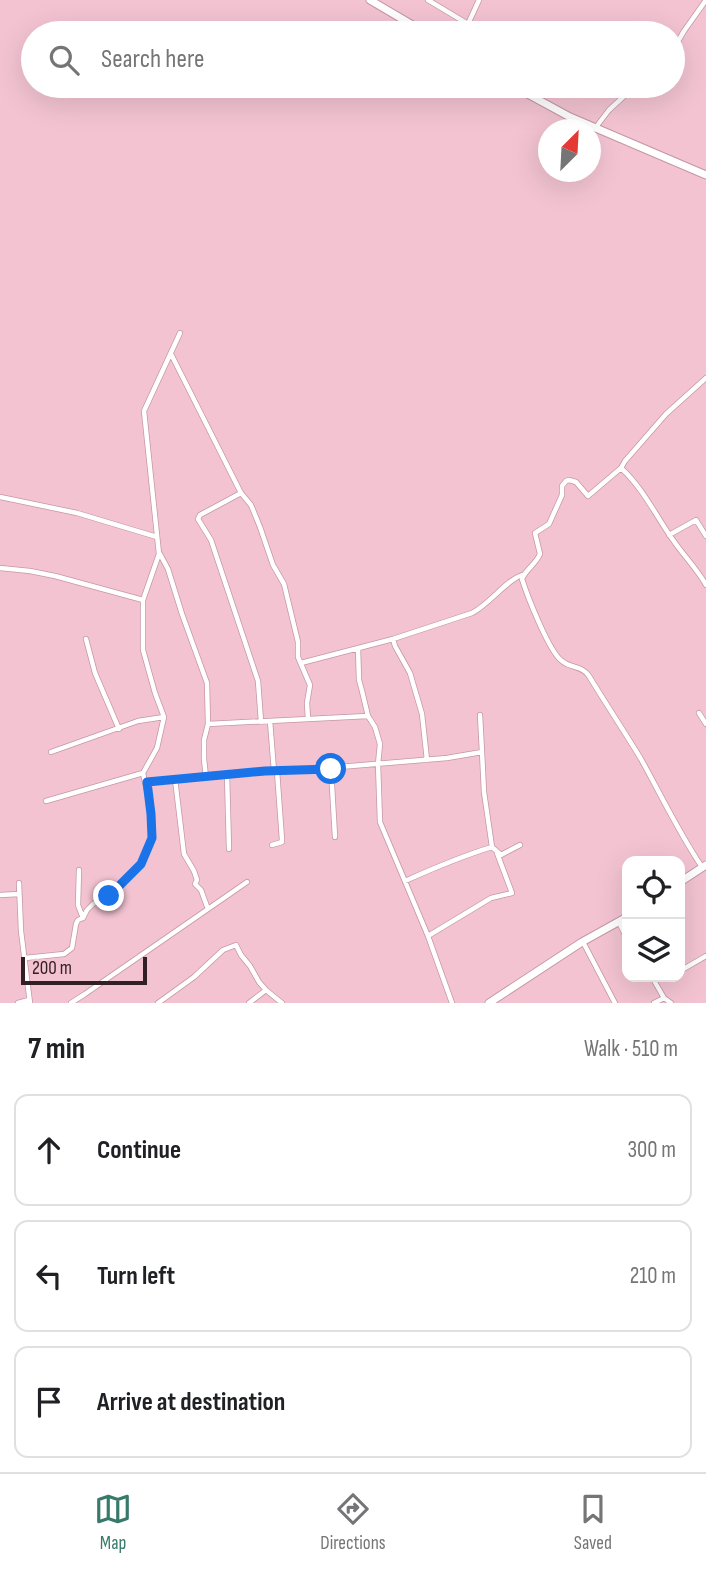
<!DOCTYPE html>
<meta charset="utf-8">
<style>
:root{--surface:#fff;--page:#f6f6f6;--text:#202124;--muted:#757577;--line:#e0e0e0;--accent:#377a6c}
body{margin:0;font-family:"Sofia Sans Condensed",sans-serif;background:var(--page);color:var(--text)}
.controls{position:absolute;right:21px;bottom:21px;display:grid;overflow:hidden;border-radius:14px;box-shadow:0 7px 28px #0002}
.controls button{width:63px;height:63px;display:grid;place-items:center;padding:0;border:0;border-bottom:2px solid var(--line);background:var(--surface);color:var(--text);font:35px sans-serif}
.compass{position:absolute;left:538px;top:119px;width:63px;height:63px;border-radius:50%;background:var(--surface);box-shadow:0 7px 28px #0002;rotate:24deg}
.scale{position:absolute;left:21px;bottom:18px;width:126px;box-sizing:border-box;padding-left:7px;border:4px solid #322026;border-top:0;font-size:19px;line-height:24px;white-space:nowrap;color:#322026;-webkit-text-stroke:5px #f3c3d2;paint-order:stroke}
.stop{position:absolute;width:21px;height:21px;margin:-16px;border:5px solid #1a73e8;border-radius:50%;background:#fff}
.stop.end{background:#1a73e8;border-color:#fff;box-shadow:0 2px 7px #0008}
.list{margin:0;padding:0;list-style:none}
h2{display:flex;justify-content:space-between;align-items:center;height:91px;margin:0;padding:0 28px;font-size:30px}
h2 small{font-size:23px;font-weight:400;color:var(--muted)}
.list li{display:grid;grid-template-columns:46px 1fr auto;gap:21px;align-items:center;box-sizing:border-box;height:112px;margin:0 14px 14px;padding:0 14px;border:2px solid var(--line);border-radius:14px}
.list b{display:block;font-size:26px;white-space:nowrap}
.list em{font-size:23px;font-style:normal;color:var(--muted)}
.icon{flex:none;width:38px;height:38px;fill:none;stroke:currentColor;stroke-width:2;stroke-linecap:round;stroke-linejoin:round}
.map{position:relative;flex:none;width:706px;height:1003px;overflow:hidden}
.search{position:absolute;background:var(--surface);box-shadow:0 7px 28px #0002;left:21px;right:21px;top:21px;height:77px;display:flex;align-items:center;gap:18px;box-sizing:border-box;padding:0 24px;border-radius:38px;color:var(--muted);font-size:26px}
.sheet{height:469px;background:var(--surface)}
nav{display:flex;justify-content:space-around;align-items:center;box-sizing:border-box;height:98px;border-top:2px solid var(--line);background:var(--surface);font-size:19px;color:var(--muted)}
nav a{display:grid;justify-items:center;gap:4px}
nav .on{color:var(--accent)}
.map>svg:first-child{display:block}
</style>
<div class="map">
<svg width="706" height="1003" viewBox="0 0 706 1003">
<rect width="100%" height="100%" fill="#f3c3d2"/>
<g fill="none" stroke-linecap="round" stroke-linejoin="round">
<defs>
<path id="street" d="M428 0 468 24
M462 33 468 24 479 0
M673 50 684 31 706 0
M596 127 609 110 635 86
M171 354 241 493 251 505 260 527 273 565 284 584 298 642V657L310 685 307 703 308 719
M621 468 625 461 666 414 706 378
M241 493 200 515 198 519 211 540 258 681 261 722
M0 497 77 513 157 537
M669 535 696 520 706 536
M160 554 168 569 182 614 207 683 208 724 204 740V759L206 777
M0 568 30 571 55 576 143 600
M86 639 95 673 119 729
M393 639 395 646 410 673 422 714 427 760
M358 648 359 680 362 691 368 716 375 727 380 744 378 764 380 822 428 936 452 1003
M301 663 393 639 472 613C491 603 505 581 522 575
M699 713 706 724
M270 721 274 771
M208 724 368 716
M51 752 138 721 164 717
M482 752 484 792 492 847
M331 769 335 837
M227 774 229 849
M175 779 184 854 194 871 197 880 195 884 201 890 208 909
M147 782 265 771 331 769 339 767 447 758 482 752 480 715
M46 801 143 773
M272 845 282 842V840L277 771
M702 867C679 833 661 795 641 759 624 731 606 704 589 676 583 666 570 668 562 661 549 652 527 595 522 579 525 570 536 564 540 554L535 533 549 524 562 495V486L566 481 569 480 576 482 588 496 621 468C643 488 656 516 673 540 684 556 697 569 706 585
M405 881C434 868 462 856 492 847L501 855 520 845
M19 883 21 931 30 1003
M0 895 19 894
M83 918 87 910 93 904 111 894 141 864 152 838 150 805 143 773 157 748 164 717 155 693 143 650V600L159 554 144 411 180 333
M619 922 627 939
M428 936 491 898 512 893 497 853
M583 942 615 1003
M25 958 64 954 72 948 76 924 78 920 83 918 78 905 79 870
M680 971 706 956
M652 977 664 998 671 1003
M654 980 664 977
M18 1003 29 1000
M71 1003 85 994 247 882
M158 1003 194 977 223 950 236 945 241 955 250 966 259 982 266 990 282 1003
M249 1003 266 990
M654 1003 664 998"/>
<path id="primary" d="M370 0 426 33
M513 86 570 117 706 175
M680 882 706 865
M489 1003 582 942 627 917"/>
</defs>
<use href="#street" stroke="#c597a6" stroke-width="6"/>
<use href="#primary" stroke="#c597a6" stroke-width="9"/>
<use href="#street" stroke="#fff" stroke-width="4.5"/>
<use href="#primary" stroke="#fff" stroke-width="7"/>
</g>
<g fill="none" stroke-linecap="round" stroke-linejoin="round">
<path stroke="#1a73e8" stroke-width="9" d="M109 896 141 864 152 838 151 814 147 782 265 771 331 769"/>
</g>
</svg>
<div class="controls">
<button><svg class="icon" aria-label="locate" viewBox="0 0 24 24"><circle cx="12" cy="12" r="6"/><path d="M12 2v4M12 18v4M2 12h4M18 12h4"/></svg></button>
<button><svg class="icon" aria-label="layers" viewBox="0 0 24 24"><path d="M12 4l9 5-9 5-9-5zM3 14l9 5 9-5"/></svg></button>
</div>
<svg class="compass" viewBox="-18 -18 36 36"><path d="M0-13l5 13h-10z" fill="#e53935"/><path d="M0 13l5-13h-10z" fill="#757577"/></svg>
<div class="scale">200 m</div>
<div class="stop" style="left:331px;top:769px"></div>
<div class="stop end" style="left:109px;top:896px"></div>
<div class="search"><svg class="icon" aria-label="search" viewBox="0 0 24 24"><circle cx="10" cy="10" r="6"/><path d="M15 15l6 6"/></svg>Search here</div>
</div>
<section class="sheet">
<h2>7 min<small>Walk · 510 m</small></h2>
<ul class="list">
<li><svg class="icon" aria-label="ahead" viewBox="0 0 24 24"><path d="M12 20V5M6 11l6-6 6 6"/></svg><div><b>Continue</b></div><em>300 m</em></li>
<li><svg class="icon" aria-label="left" viewBox="0 0 24 24"><path d="M17 20v-9H6M10 6l-5 5 5 5"/></svg><div><b>Turn left</b></div><em>210 m</em></li>
<li><svg class="icon" aria-label="arrive" viewBox="0 0 24 24"><path d="M6 21V4h12l-3 4 3 4H6"/></svg><div><b>Arrive at destination</b></div></li>
</ul>
</section>
<nav>
<a class="on"><svg class="icon" aria-label="map" viewBox="0 0 24 24"><path d="M3 6l6-2 6 2 6-2v14l-6 2-6-2-6 2zM9 4v14M15 6v14"/></svg>Map</a>
<a><svg class="icon" aria-label="directions" viewBox="0 0 24 24"><path d="M12 3l9 9-9 9-9-9zM9 14v-3h6M13 9l2 2-2 2"/></svg>Directions</a>
<a><svg class="icon" aria-label="saved" viewBox="0 0 24 24"><path d="M7 4h10v16l-5-4-5 4z"/></svg>Saved</a>
</nav>
